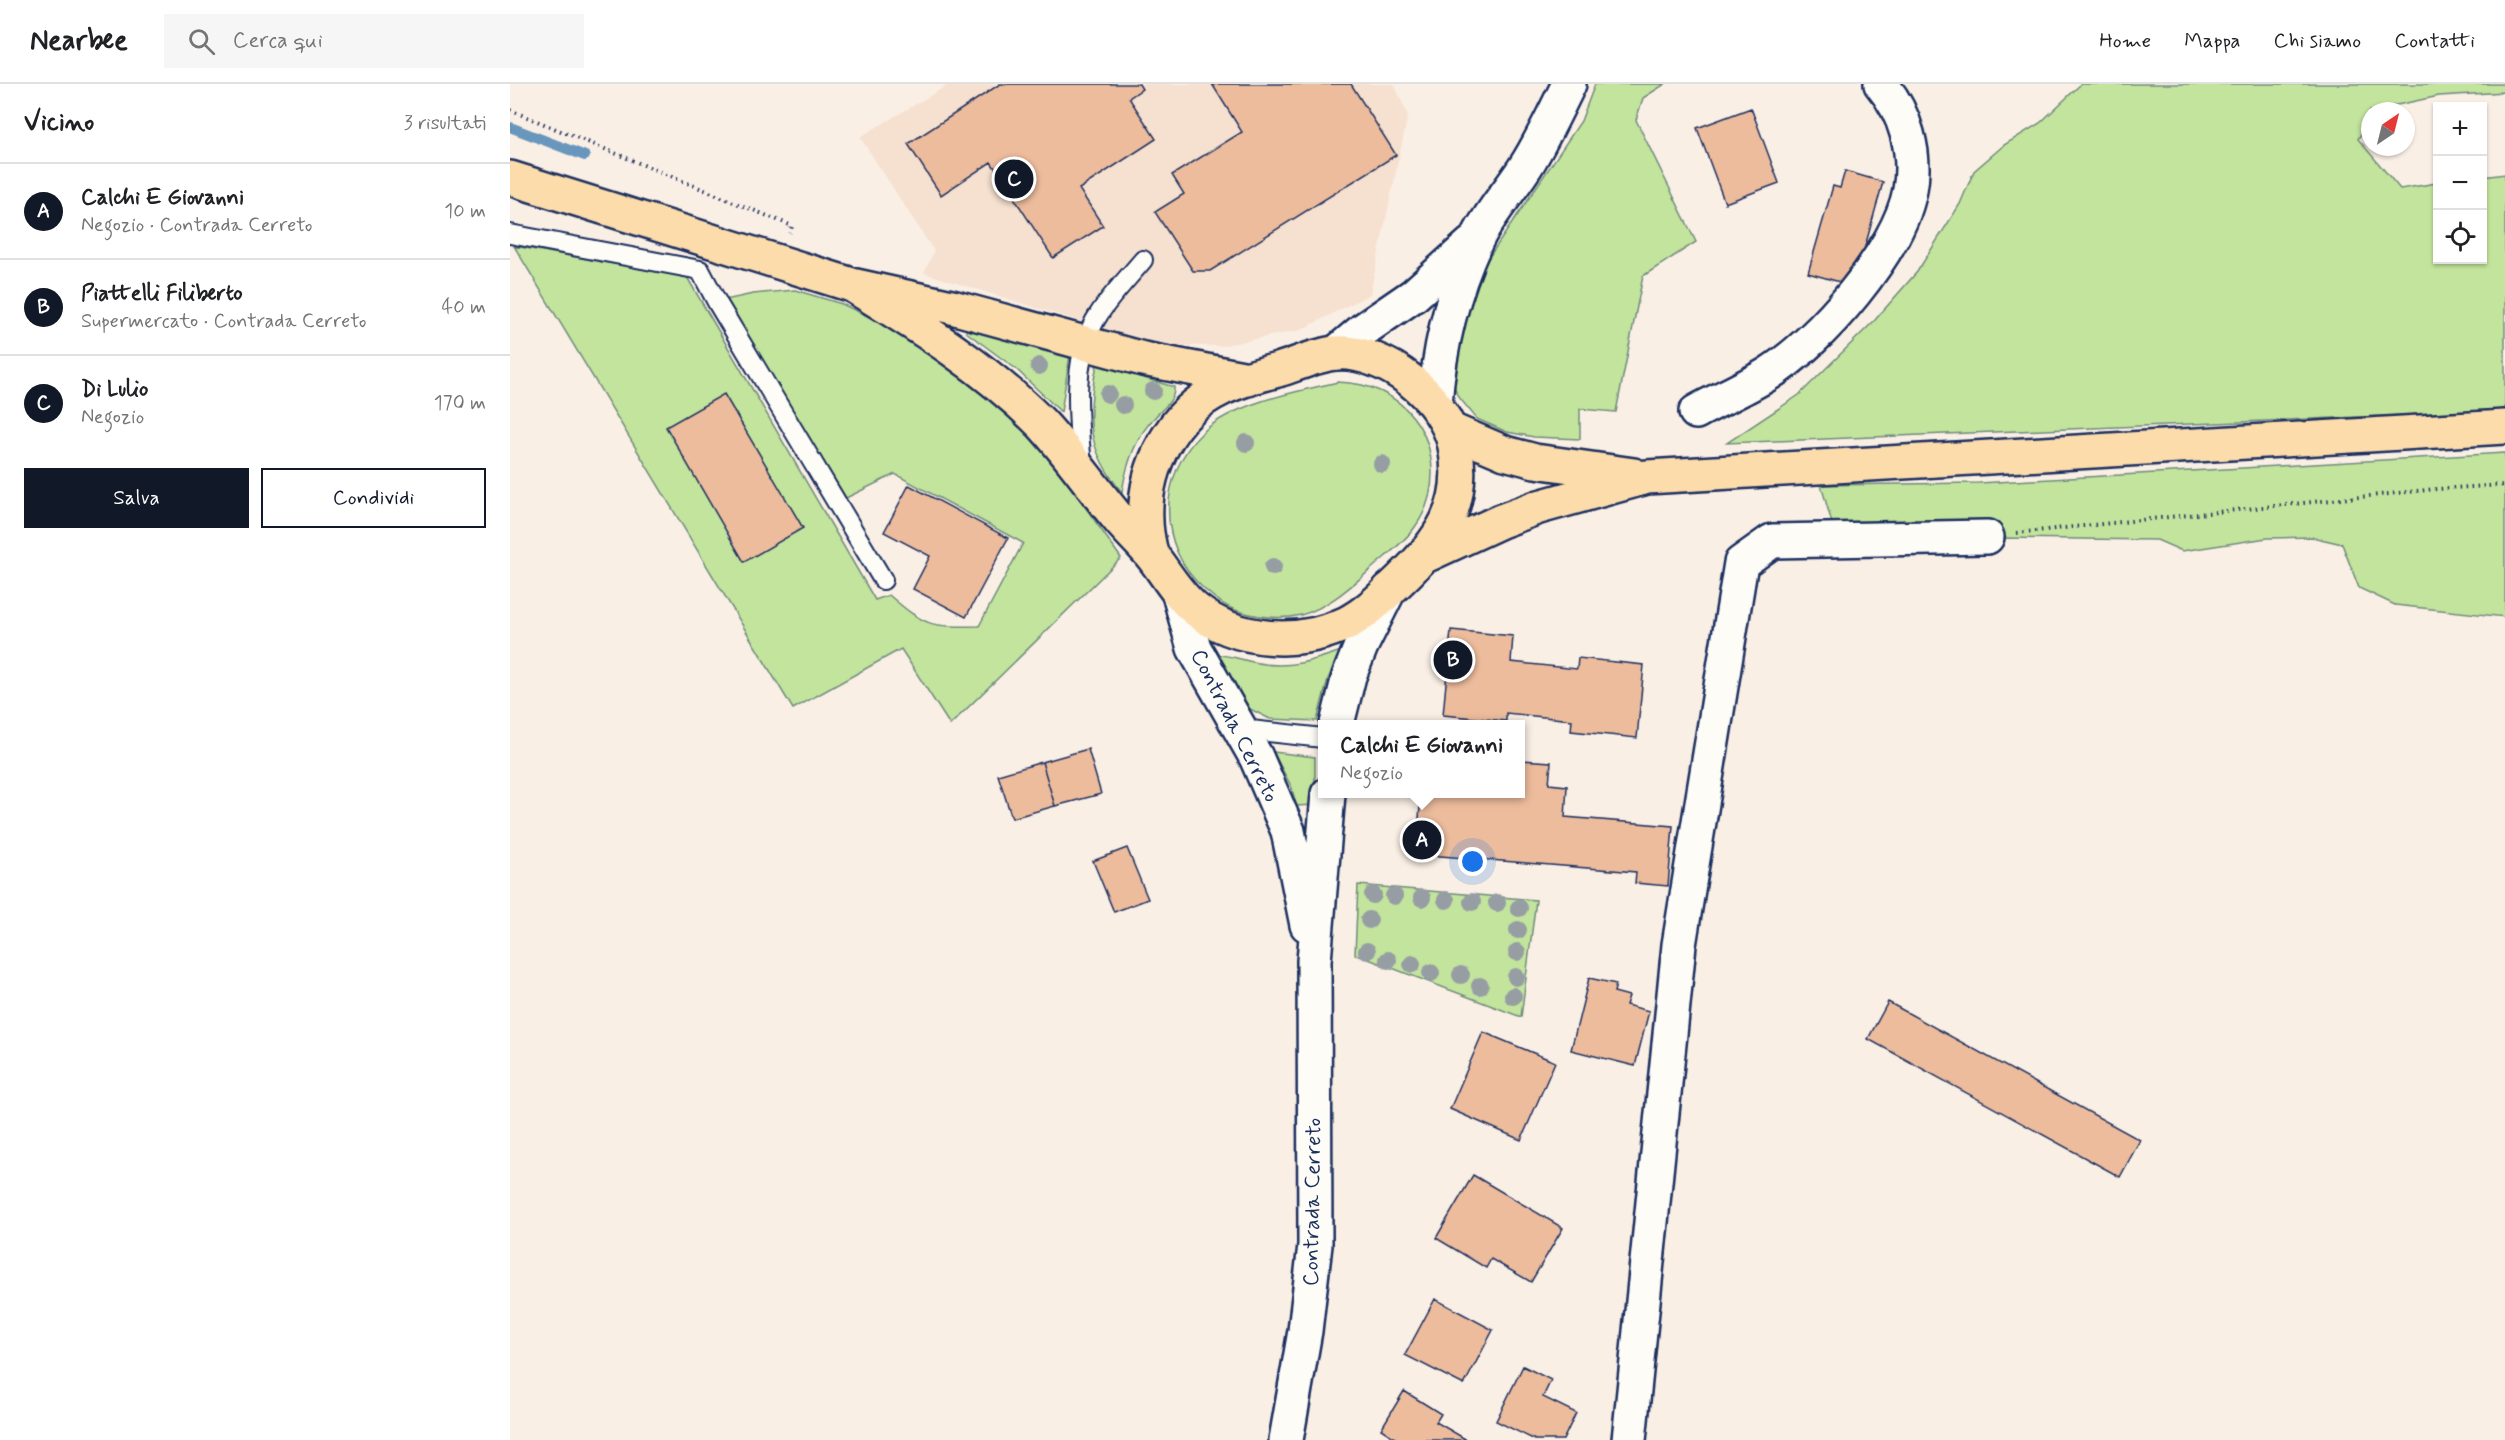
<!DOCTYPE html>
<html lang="it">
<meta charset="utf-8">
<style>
:root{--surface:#fff;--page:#f6f6f6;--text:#202124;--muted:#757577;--line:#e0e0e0;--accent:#111827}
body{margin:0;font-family:Mynerve,sans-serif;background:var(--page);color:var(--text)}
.controls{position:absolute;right:18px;top:18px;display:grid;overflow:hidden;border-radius:0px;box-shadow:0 2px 4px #0004}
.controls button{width:54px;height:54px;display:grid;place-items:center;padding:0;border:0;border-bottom:2px solid var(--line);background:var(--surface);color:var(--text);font:30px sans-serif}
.compass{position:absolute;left:1851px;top:18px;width:54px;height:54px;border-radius:50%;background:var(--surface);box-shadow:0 2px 4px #0004;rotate:35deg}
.you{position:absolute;left:963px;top:778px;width:21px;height:21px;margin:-15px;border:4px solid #fff;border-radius:50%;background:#1a73e8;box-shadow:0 0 0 9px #1a73e833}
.badge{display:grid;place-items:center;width:39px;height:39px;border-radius:50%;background:var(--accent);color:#fff;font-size:20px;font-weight:700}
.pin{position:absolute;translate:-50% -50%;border:3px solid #fff;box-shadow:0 2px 6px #0006}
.popup{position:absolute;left:808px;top:636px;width:207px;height:78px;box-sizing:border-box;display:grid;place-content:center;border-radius:0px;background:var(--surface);filter:drop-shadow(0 2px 4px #0005);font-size:20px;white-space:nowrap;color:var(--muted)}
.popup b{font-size:22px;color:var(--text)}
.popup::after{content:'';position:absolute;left:50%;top:100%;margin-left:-12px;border:12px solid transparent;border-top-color:var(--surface)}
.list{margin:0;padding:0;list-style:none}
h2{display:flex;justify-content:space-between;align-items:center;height:78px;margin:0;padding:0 24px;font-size:26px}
h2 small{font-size:20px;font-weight:400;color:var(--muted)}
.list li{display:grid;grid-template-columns:39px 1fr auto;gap:18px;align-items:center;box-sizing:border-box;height:96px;padding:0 24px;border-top:2px solid var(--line)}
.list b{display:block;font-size:22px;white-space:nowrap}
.list p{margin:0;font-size:20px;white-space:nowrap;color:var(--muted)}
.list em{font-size:20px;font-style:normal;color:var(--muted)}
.actions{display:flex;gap:12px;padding:18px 24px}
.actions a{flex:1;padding:14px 0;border:2px solid var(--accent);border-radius:0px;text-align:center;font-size:21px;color:var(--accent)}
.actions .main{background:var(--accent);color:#fff}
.icon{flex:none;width:33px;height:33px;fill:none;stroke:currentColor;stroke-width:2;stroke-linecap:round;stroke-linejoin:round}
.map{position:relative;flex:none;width:1995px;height:1356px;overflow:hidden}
header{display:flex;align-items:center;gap:36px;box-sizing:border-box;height:84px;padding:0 30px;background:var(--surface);border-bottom:2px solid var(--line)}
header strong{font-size:28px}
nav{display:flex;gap:33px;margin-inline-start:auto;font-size:21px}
.search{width:420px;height:54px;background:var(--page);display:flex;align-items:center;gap:15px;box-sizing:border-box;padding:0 21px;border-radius:0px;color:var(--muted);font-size:22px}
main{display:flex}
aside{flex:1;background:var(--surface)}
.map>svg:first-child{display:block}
</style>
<header>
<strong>Nearbee</strong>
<div class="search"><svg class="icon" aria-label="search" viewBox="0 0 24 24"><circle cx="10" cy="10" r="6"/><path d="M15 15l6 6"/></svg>Cerca qui</div>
<nav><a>Home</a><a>Mappa</a><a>Chi siamo</a><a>Contatti</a></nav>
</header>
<main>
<aside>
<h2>Vicino<small>3 risultati</small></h2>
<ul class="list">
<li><span class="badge">A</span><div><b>Calchi E Giovanni</b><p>Negozio · Contrada Cerreto</p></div><em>10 m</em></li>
<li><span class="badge">B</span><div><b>Piattelli Filiberto</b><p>Supermercato · Contrada Cerreto</p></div><em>40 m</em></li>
<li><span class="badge">C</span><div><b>Di Lulio</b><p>Negozio</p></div><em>170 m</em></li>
</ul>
<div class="actions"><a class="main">Salva</a><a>Condividi</a></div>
</aside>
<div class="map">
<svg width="1995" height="1356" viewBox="0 0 1995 1356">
<rect width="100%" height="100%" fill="#faefe5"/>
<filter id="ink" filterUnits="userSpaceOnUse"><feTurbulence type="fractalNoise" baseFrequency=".0167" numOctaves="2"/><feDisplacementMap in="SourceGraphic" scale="12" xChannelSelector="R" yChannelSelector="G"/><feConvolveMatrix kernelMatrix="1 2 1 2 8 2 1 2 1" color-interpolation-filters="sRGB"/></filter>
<g filter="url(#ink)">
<path fill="#f6e0cf" d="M440 0H884L898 31 860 210 791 246 710 262 647 261 414 189 424 167 350 53Z"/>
<path fill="#c3e49c" stroke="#6f8a7d" stroke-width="1.5" d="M1085 0H1155L1133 14 1126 36 1186 158 1133 192 1106 328 1070 325V355L1024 353 997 348 967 335 947 311 937 281 971 185 1071 37Z
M1571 0H1995V8L1929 12 1873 24 1869 27H1860V35L1848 55 1890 105 1927 99 1928 176H1972L1973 93 1995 90V327L1217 359 1289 311 1365 236 1407 188 1450 120 1464 87 1494 61 1530 39Z
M4 162 177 193 365 516 379 511C416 543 420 543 469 542L513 459 385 390 336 414 215 216 243 210 285 206 332 220 393 249 440 276 522 351 559 400 611 474 440 641 391 565 283 625Z
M457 240 560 271 551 328 506 285 456 248Z
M587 280 664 303C665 317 652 325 644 334 625 354 616 382 612 408 576 365 576 333 587 280Z
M828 298C859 299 884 309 903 333 928 365 928 411 905 443 893 460 874 473 859 487 838 505 817 524 791 531 770 536 748 533 728 527 715 523 704 514 694 505 647 463 647 391 693 348 724 319 788 307 828 298Z
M1995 369V533L1885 521 1849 504 1832 460 1802 453 1757 454 1672 467 1647 456 1487 454 1328 460 1311 401 1469 399Z
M831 567 818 595 807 637 760 635 740 625 707 571C721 571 735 577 748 579 778 585 803 577 831 567Z
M763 668 805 673V721L786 722 782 704Z
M848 801 1026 816 1011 933 845 870Z"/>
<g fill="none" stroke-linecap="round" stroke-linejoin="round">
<path stroke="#6896bd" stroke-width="10" d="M0 43 75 72"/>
</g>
<path fill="#edbc9d" stroke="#1b2f5e" stroke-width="1.5" d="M490 0H629L632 5 619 14 646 55 569 105 593 142 543 174 481 78 431 111 398 60Z
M702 0H841L886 71 700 187H683L645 128 674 110 662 91 732 48Z
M1241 24 1269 99 1215 119 1187 44Z
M1335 87 1373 98 1344 202 1298 189 1323 102 1330 104Z
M214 310 293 444 234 478 156 343Z
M399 401 498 454 456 533 403 505 420 472 374 448Z
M941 546 1003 552 1001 578 1067 585 1068 574 1134 581 1127 654 1061 647 1062 636 996 629V637L933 631Z
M578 665 591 710 545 722 532 678Z
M1011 676 1041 678 1039 700 1057 702 1055 733 1163 742 1158 802 1125 799 1126 788 906 770 911 710H1011Z
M532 678 545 722 502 734 488 691Z
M617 764 638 815 604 828 583 777Z
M1079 894 1106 900 1104 908 1119 912 1116 921 1139 927 1125 982 1061 966Z
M1378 918 1630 1056 1610 1093 1358 955Z
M973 948 1045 978 1011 1056 940 1025Z
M963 1091 1053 1144 1021 1198 981 1175 976 1184 926 1154Z
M925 1215 983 1246 954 1301 895 1271Z
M1013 1282 1041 1296 1033 1313 1066 1329 1053 1356H1025L986 1337Z
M894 1307 931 1330 926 1338 957 1356H888L871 1345Z"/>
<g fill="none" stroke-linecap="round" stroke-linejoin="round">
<defs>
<path id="service" d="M0 150 190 186
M190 186 208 220 373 496
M572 383C568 334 560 273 589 230 601 211 618 194 633 176
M731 645 813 654"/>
<path id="minor" d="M1186 328C1210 315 1235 304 1258 290 1310 258 1389 167 1400 106 1407 69 1395 28 1371 0
M1119 1356 1169 861 1231 479 1262 457 1477 453"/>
<path id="secondary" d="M826 269 853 246 904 211 961 160
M925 320C929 264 942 209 966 157 979 129 1003 104 1019 77 1034 52 1046 26 1059 0
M669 510 684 564 746 673 778 747 797 841
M827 640 839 592 851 562 879 506
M776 1356 795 1247 805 1161 804 877 818 710"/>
<path id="primary" d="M0 94 342 201 442 223 633 275 738 295
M342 201C410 243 474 282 531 339 559 369 581 402 607 433 618 447 632 459 643 473 657 491 667 510 685 525 727 559 790 562 837 539 857 529 873 512 889 497 930 458 957 421 945 362 935 314 876 266 826 269 809 270 785 281 768 286 749 291 729 296 711 305 662 328 633 384 636 437 636 448 639 460 641 470"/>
<path id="trunk" d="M941 346 995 369 1025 377 1124 391
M917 471 991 437 1029 423 1137 393 1995 343"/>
</defs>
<use href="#service" stroke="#1b2f5e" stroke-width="22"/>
<use href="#minor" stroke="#1b2f5e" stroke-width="38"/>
<use href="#secondary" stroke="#1b2f5e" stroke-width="38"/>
<use href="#primary" stroke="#1b2f5e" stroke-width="38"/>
<use href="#trunk" stroke="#1b2f5e" stroke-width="38"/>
<path stroke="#1b2f5e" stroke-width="4" stroke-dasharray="1.5 4.5" stroke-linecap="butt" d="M0 26 282 142 280 149
M1507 449 1926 405 1995 401"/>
<use href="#service" stroke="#fdfcf7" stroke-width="18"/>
<use href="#minor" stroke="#fdfcf7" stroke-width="33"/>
<use href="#secondary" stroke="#fdfcf7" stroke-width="33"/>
<use href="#primary" stroke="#fddcac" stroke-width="33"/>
<use href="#trunk" stroke="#fddcac" stroke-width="33"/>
</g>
<g fill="#969ea4">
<circle cx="529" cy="282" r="9"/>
<circle cx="643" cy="307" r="9"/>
<circle cx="598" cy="310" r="9"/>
<circle cx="613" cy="321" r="9"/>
<circle cx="736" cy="359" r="9"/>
<circle cx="872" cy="380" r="9"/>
<circle cx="763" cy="483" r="9"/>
<circle cx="863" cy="811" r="9"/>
<circle cx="884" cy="812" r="9"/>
<circle cx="912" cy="814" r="9"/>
<circle cx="936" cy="816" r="9"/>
<circle cx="962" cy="818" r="9"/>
<circle cx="987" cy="819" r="9"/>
<circle cx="1009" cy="824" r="9"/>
<circle cx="859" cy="836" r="9"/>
<circle cx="1008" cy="846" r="9"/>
<circle cx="857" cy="867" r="9"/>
<circle cx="1007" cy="868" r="9"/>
<circle cx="878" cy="876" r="9"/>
<circle cx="902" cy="880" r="9"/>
<circle cx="921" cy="889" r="9"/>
<circle cx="951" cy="891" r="9"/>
<circle cx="1006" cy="893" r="9"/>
<circle cx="970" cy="902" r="9"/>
<circle cx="1003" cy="912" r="9"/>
</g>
</g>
<g text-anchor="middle" stroke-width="5" stroke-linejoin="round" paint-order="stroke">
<g font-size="22" fill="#1b2f5e" stroke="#fdfcf7">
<text transform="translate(726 641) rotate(63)" y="8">Contrada Cerreto</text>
<text transform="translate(801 1118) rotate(-89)" y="8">Contrada Cerreto</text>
</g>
</g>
</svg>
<div class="controls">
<button>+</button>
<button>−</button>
<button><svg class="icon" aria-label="locate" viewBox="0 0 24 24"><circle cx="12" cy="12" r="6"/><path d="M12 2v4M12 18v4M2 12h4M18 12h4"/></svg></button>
</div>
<svg class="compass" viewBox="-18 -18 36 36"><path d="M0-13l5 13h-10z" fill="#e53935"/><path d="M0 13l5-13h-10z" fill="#757577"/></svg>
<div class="you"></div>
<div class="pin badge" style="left:912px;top:756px">A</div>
<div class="popup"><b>Calchi E Giovanni</b>Negozio</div>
<div class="pin badge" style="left:943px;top:576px">B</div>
<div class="pin badge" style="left:504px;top:95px">C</div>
</div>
</main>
